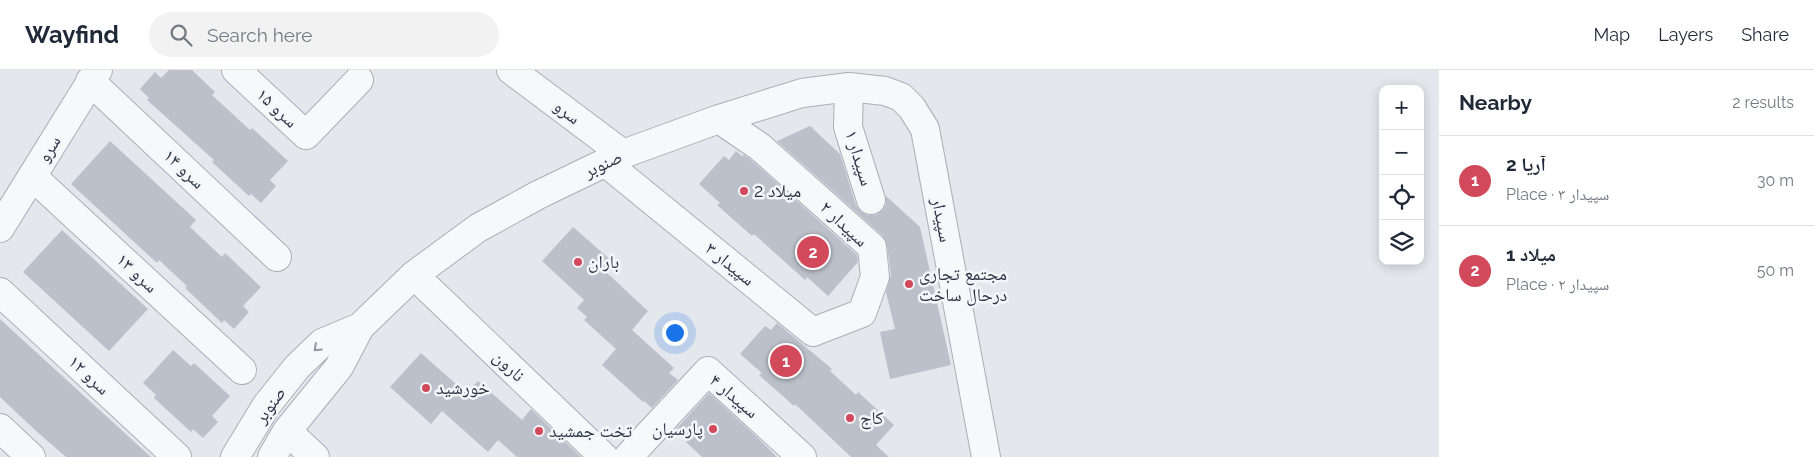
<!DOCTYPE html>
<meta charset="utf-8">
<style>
:root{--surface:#fff;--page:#f2f2f3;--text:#1f2937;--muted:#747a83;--line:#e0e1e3;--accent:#d1495b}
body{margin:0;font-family:Raleway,"Noto Naskh Arabic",sans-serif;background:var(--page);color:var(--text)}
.controls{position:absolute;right:15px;top:15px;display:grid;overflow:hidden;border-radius:10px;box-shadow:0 2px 12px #0003}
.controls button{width:45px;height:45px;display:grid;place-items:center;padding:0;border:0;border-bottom:1px solid var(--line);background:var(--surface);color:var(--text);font:25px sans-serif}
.you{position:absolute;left:674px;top:262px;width:18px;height:18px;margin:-12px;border:4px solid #fff;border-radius:50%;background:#1a73e8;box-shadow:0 0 0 8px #1a73e833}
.badge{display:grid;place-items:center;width:32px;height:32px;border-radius:50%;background:var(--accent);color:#fff;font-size:16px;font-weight:700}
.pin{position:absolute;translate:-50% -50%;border:2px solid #fff;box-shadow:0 1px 5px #0006}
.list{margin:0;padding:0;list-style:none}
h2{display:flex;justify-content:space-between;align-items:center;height:65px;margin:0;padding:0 20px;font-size:21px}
h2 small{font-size:16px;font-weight:400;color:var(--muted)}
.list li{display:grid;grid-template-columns:32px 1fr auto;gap:15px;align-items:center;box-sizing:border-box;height:90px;padding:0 20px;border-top:1px solid var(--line)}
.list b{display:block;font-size:19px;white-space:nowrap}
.list p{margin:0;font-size:16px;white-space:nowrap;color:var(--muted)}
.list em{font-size:16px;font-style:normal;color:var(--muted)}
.icon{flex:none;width:28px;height:28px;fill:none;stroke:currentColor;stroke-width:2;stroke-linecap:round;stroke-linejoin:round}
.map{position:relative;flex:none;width:1439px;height:387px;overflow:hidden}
header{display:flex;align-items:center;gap:30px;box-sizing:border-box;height:70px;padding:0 25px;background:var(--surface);border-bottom:1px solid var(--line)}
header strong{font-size:24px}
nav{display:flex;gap:28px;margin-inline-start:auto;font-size:18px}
.search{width:350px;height:45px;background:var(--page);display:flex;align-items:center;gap:12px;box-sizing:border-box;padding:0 18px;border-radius:28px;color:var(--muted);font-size:19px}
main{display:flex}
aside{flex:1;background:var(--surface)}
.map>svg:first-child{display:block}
</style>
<header>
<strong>Wayfind</strong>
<div class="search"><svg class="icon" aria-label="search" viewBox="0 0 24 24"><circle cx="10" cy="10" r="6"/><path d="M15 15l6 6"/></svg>Search here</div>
<nav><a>Map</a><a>Layers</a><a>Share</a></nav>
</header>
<main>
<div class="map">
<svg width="1439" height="387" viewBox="0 0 1439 387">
<rect width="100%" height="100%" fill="#e4e7ec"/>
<path fill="#bbc0ca" d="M169 0H192L215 22 212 25 250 60 252 58 288 91 270 110 276 116 261 133 251 124 249 126 212 92 214 90 147 30 149 28 140 19 155 2 161 8Z
M810 56 840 84 856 135 861 142 868 145H876L883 140 886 134V126L920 157 951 295 890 309 880 262 895 259 886 222 891 205 887 175 882 165 777 71Z
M110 71 196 150 190 157 222 187 225 183 261 217 243 236 249 242 234 259 224 250 222 253 185 218 187 216 159 190 157 193 71 114Z
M736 81 742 86 744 85 750 89 857 185 858 192 828 226 807 207 805 210 754 164 752 166 717 135 720 133 699 114 724 86 729 90Z
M573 157 614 193 606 202 648 241 632 260 674 298 669 303 678 310 652 338 644 331 643 332 602 295 616 279 584 250 587 247 577 238 584 230 542 191Z
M62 160 148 239 109 281 23 202Z
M0 249 14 262 151 387H66L35 360 0 327Z
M777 253 832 299 830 301 856 325 858 322 894 355 876 375 889 387H851L795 334 794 336 759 305 762 303 740 284 765 256 771 260Z
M173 280 191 296 194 293 230 326 212 346 218 352 203 368 193 359 191 362 167 340 154 328 156 325 143 313Z
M421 283 466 323 478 311 522 350 531 339 581 387H517L498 370 488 382 442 341 431 354 390 317Z
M709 323 757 367 777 387H702L686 372 688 370 676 359Z"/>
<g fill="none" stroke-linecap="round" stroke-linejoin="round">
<defs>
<path id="minor" d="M236 0 306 65 359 10
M511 0 623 84
M90 11 277 187
M849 17 848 57 871 130
M606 93 813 262 862 243 875 207 872 177 760 77 719 49
M32 106 242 300
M0 158 98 0
M414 205 604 387
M0 222 177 387
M0 358 31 387
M287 361 315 387
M235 387 266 336 297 297 322 273 360 257
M272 387 287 361 339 297 360 257 414 205 478 158 538 125 623 84 719 49 802 23 849 17 885 21 901 27 912 38 925 59 986 387
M628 387 708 301 802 387"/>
</defs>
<use href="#minor" stroke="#a9aeb7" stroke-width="30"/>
<use href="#minor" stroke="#f7f8fa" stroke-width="28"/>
</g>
<defs><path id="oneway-chevron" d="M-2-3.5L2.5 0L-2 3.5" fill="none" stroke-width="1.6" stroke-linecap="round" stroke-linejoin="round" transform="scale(1.25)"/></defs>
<use stroke="#9196a0" href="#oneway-chevron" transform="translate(317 278) rotate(137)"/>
<g fill="#d1495b" stroke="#f4f6f9" stroke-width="2">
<circle cx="744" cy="121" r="5"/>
<circle cx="578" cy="192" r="5"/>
<circle cx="909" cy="214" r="5"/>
<circle cx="426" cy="318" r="5"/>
<circle cx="850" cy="348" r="5"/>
<circle cx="713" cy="359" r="5"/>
<circle cx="539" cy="361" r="5"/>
</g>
<g text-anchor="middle" stroke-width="5" stroke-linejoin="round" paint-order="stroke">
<g font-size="18" fill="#2b3445" stroke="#f4f6f9">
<text transform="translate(277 38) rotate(43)" y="6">سرو ۱۵</text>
<text transform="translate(567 42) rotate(37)" y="6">سرو</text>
<text transform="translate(49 79) rotate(-58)" y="6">سرو</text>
<text transform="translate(859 88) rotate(73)" y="6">سپیدار ۱</text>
<text transform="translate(603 94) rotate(-25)" y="6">صنوبر</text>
<text transform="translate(184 99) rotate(43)" y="6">سرو ۱۴</text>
<text transform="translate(942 150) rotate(79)" y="6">سپیدار</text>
<text transform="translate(844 154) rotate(43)" y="6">سپیدار ۲</text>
<text transform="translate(730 194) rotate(39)" y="6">سپیدار ۳</text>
<text transform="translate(137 203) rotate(43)" y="6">سرو ۱۳</text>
<text transform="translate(509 296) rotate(44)" y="6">نارون</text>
<text transform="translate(89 305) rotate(43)" y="6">سرو ۱۲</text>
<text transform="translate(734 326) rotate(40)" y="6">سپیدار ۴</text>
<text transform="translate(270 335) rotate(-55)" y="6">صنوبر</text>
</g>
<g font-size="18" fill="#2b3445" stroke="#f4f6f9" text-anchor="start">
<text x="754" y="127">میلاد 2</text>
<text x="588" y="198">باران</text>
<text x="919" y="210">مجتمع تجاری<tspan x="919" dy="21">درحال ساخت</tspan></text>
<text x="436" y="324">خورشید</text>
<text x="860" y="354">کاج</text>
<text x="703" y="365" text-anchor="end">پارسیان</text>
<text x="549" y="367">تخت جمشید</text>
</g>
</g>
</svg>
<div class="controls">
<button>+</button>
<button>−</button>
<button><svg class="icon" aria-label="locate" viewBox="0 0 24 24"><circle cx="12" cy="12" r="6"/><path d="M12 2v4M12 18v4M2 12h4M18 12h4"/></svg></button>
<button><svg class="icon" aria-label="layers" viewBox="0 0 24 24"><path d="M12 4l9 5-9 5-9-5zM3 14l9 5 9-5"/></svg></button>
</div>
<div class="you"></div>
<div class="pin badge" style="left:786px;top:291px">1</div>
<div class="pin badge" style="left:813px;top:182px">2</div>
</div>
<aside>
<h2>Nearby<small>2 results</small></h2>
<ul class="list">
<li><span class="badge">1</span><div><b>آریا 2</b><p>Place · سپیدار ۳</p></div><em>30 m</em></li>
<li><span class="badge">2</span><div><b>میلاد 1</b><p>Place · سپیدار ۲</p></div><em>50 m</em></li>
</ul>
</aside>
</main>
